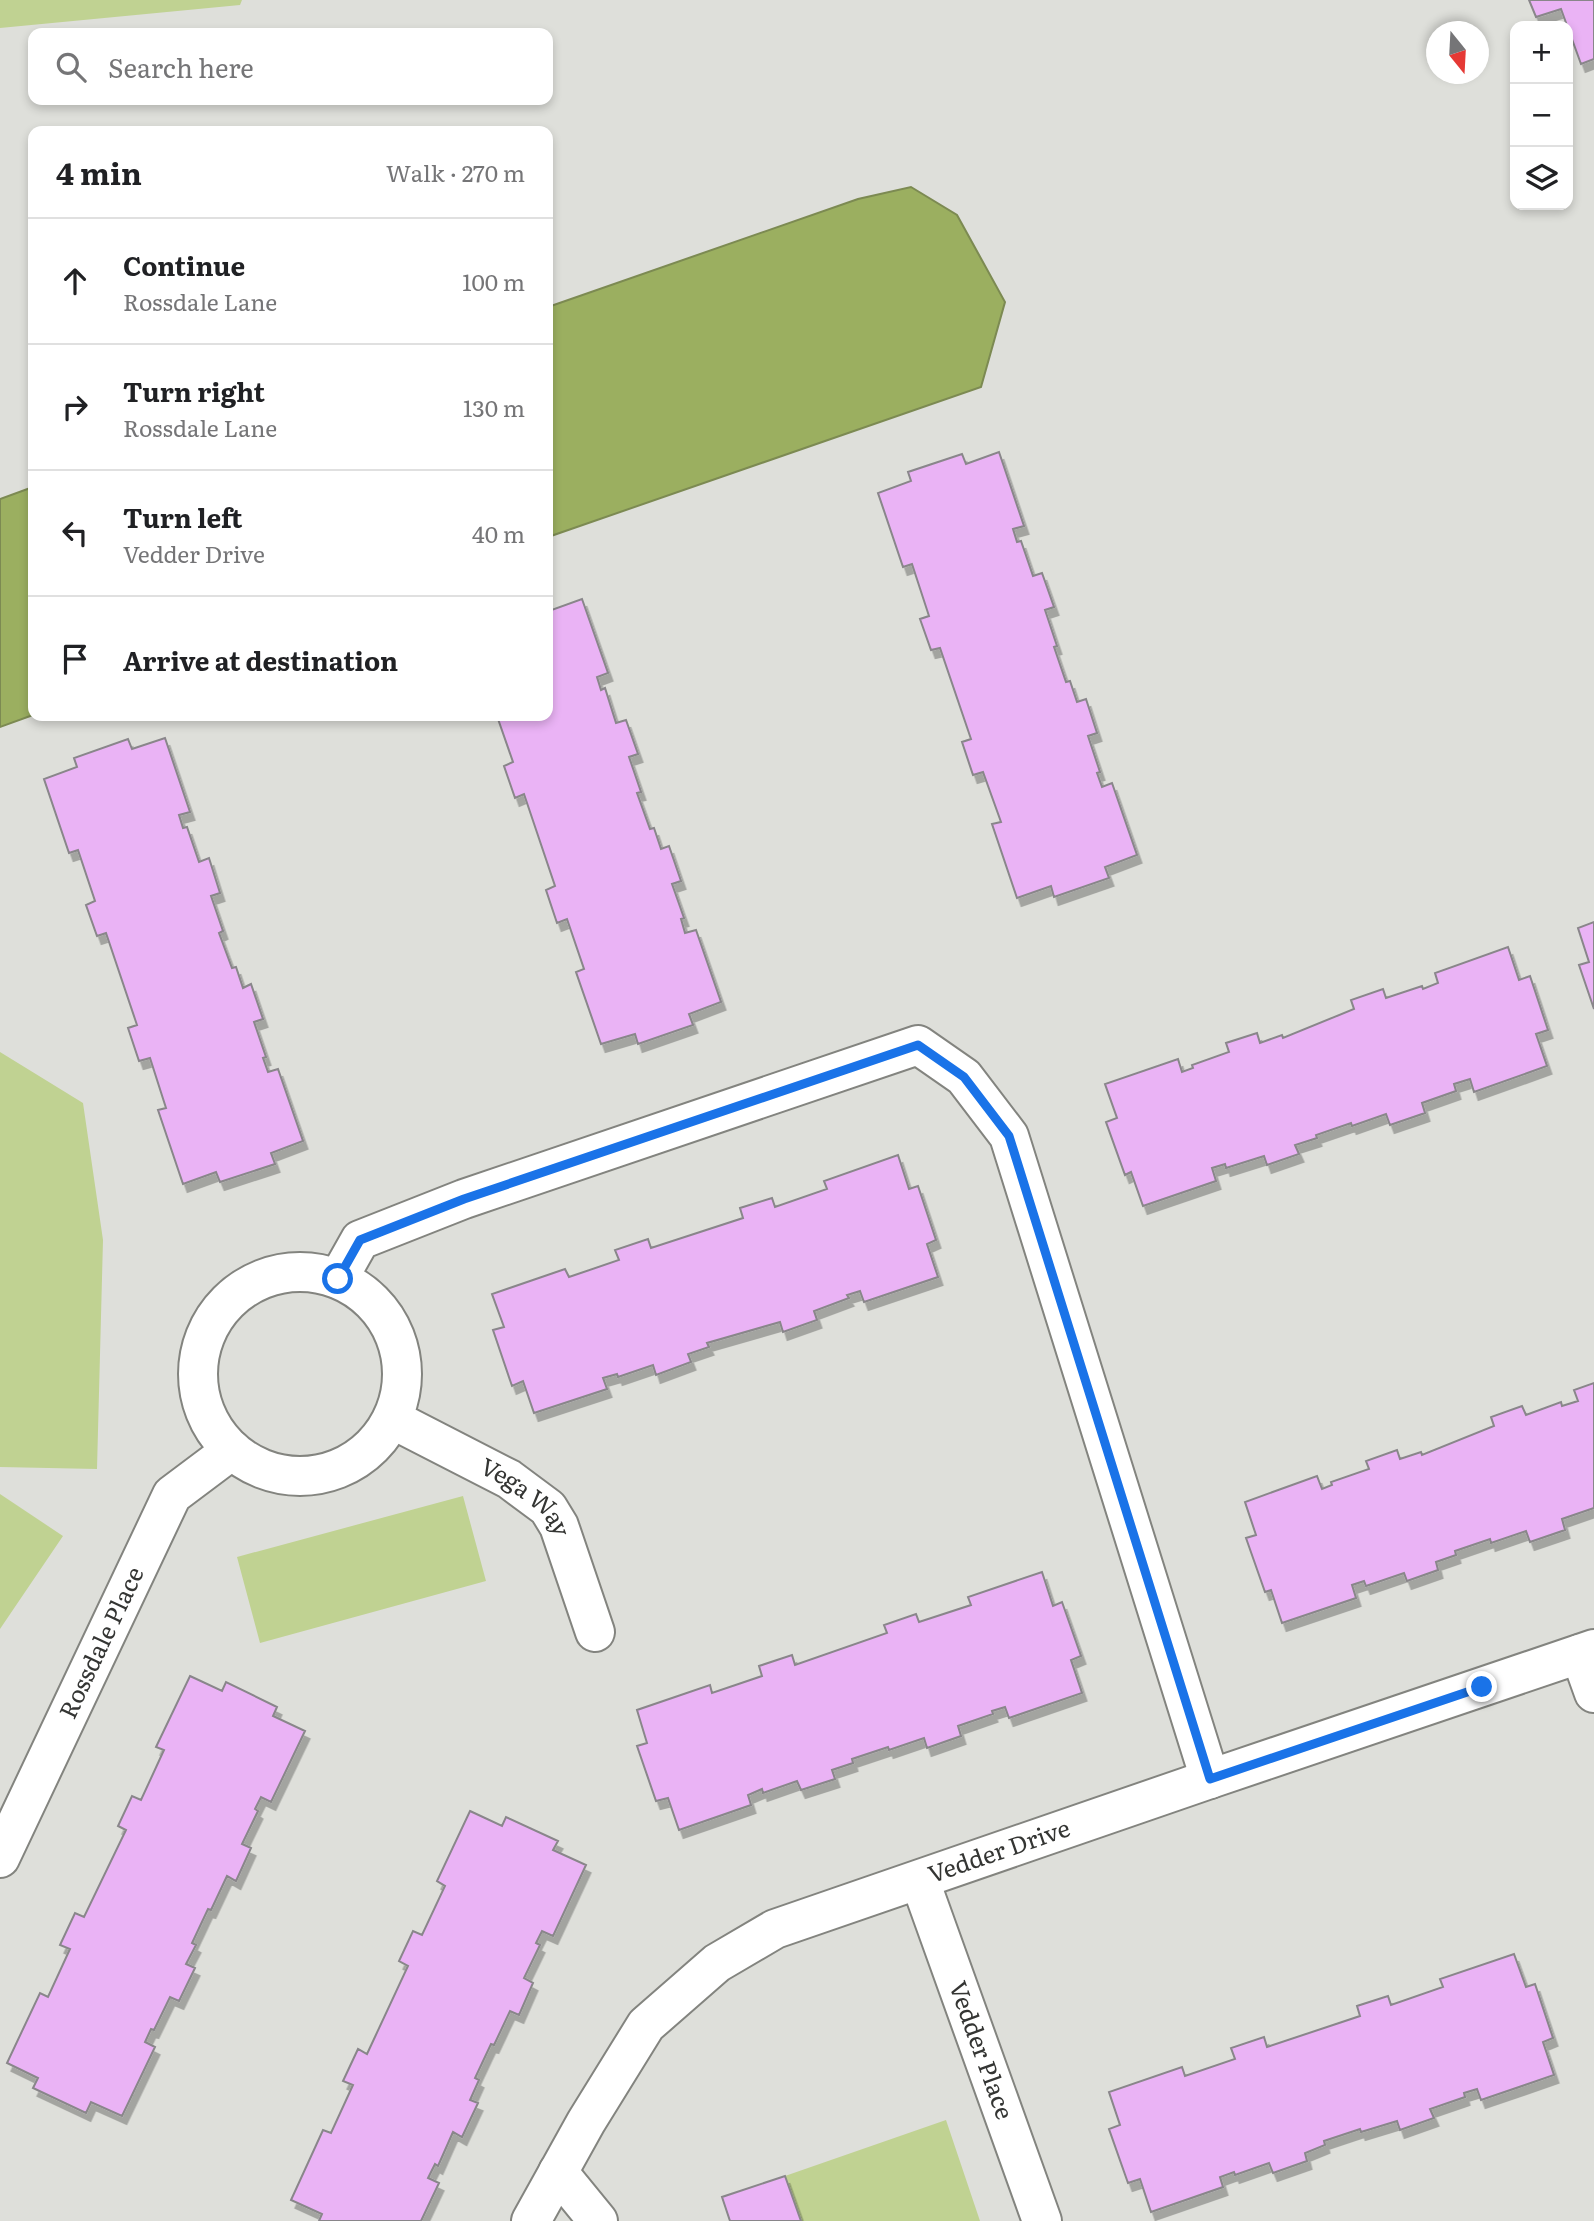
<!DOCTYPE html>
<meta charset="utf-8">
<style>
:root{--surface:#fff;--page:#f2f2f2;--text:#202124;--muted:#757577;--line:#e0e0e0}
body{margin:0;font-family:Literata,serif;background:var(--page);color:var(--text)}
.controls{position:absolute;right:21px;top:21px;display:grid;overflow:hidden;border-radius:14px;box-shadow:0 4px 10px #0003}
.controls button{width:63px;height:63px;display:grid;place-items:center;padding:0;border:0;border-bottom:2px solid var(--line);background:var(--surface);color:var(--text);font:35px sans-serif}
.compass{position:absolute;left:1426px;top:21px;width:63px;height:63px;border-radius:50%;background:var(--surface);box-shadow:0 4px 10px #0003;rotate:162deg}
.stop{position:absolute;width:21px;height:21px;margin:-16px;border:5px solid #1a73e8;border-radius:50%;background:#fff}
.stop.end{background:#1a73e8;border-color:#fff;box-shadow:0 2px 7px #0008}
.list{margin:0;padding:0;list-style:none}
h2{display:flex;justify-content:space-between;align-items:center;height:91px;margin:0;padding:0 28px;font-size:30px}
h2 small{font-size:23px;font-weight:400;color:var(--muted)}
.list li{display:grid;grid-template-columns:46px 1fr auto;gap:21px;align-items:center;box-sizing:border-box;height:126px;padding:0 28px;border-top:2px solid var(--line)}
.list b{display:block;font-size:26px;white-space:nowrap}
.list p{margin:0;font-size:23px;white-space:nowrap;color:var(--muted)}
.list em{font-size:23px;font-style:normal;color:var(--muted)}
.icon{flex:none;width:38px;height:38px;fill:none;stroke:currentColor;stroke-width:2;stroke-linecap:round;stroke-linejoin:round}
.map{position:relative;flex:none;width:1594px;height:2221px;overflow:hidden}
.search{position:absolute;background:var(--surface);box-shadow:0 4px 10px #0003;left:28px;top:28px;width:525px;height:77px;display:flex;align-items:center;gap:18px;box-sizing:border-box;padding:0 24px;border-radius:14px;color:var(--muted);font-size:26px}
.panel{position:absolute;background:var(--surface);box-shadow:0 4px 10px #0003;left:28px;top:126px;width:525px;height:595px;border-radius:14px}
.map>svg:first-child{display:block}
</style>
<div class="map">
<svg width="1594" height="2221" viewBox="0 0 1594 2221">
<defs>
<filter id="shadow"><feDropShadow dx="4.5" dy="8" stdDeviation="0" flood-color="#0004"/></filter>
</defs>
<rect width="100%" height="100%" fill="#dedfda"/>
<path fill="#c0d292" d="M0 0H242L240 5 0 28Z
M0 1052 83 1103 103 1240 97 1469 0 1467Z
M0 1494 63 1536 0 1629Z
M463 1496 486 1581 260 1643 237 1557Z
M946 2120 980 2221H801L785 2176Z"/>
<path fill="#9baf60" stroke="#7c8a52" stroke-width="2" d="M911 187 957 215 1005 302 981 387 548 537V307L858 199Z
M33 487V715L0 727V499Z"/>
<path fill="#eab3f5" stroke="#89868a" stroke-width="2" filter="url(#shadow)" d="M1529 0H1594V59L1581 64 1561 9 1536 17Z
M999 452 1024 526 1013 529 1017 542 1021 541 1033 576 1042 573 1054 607 1045 610 1057 646 1054 647 1066 682 1070 681 1077 702 1086 699 1097 733 1088 736 1100 772 1097 773 1102 787 1112 783 1137 855 1105 867 1109 878 1054 897 1051 886 1017 898 992 824 1001 822 983 772 973 775 962 742 971 739 940 648 931 650 920 619 929 616 912 564 903 567 878 493 911 481 908 472 962 454 966 464Z
M582 599 608 673 597 677 601 690 605 688 616 723 626 720 638 754 629 757 641 792 637 793 650 829 654 828 661 849 669 846 681 881 672 884 684 918 681 919 685 933 696 930 721 1002 689 1014 693 1025 638 1044 635 1034 601 1044 576 972 584 969 567 919 557 923 546 890 555 886 524 794 515 798 504 766 513 762 497 716H548V606L549 611Z
M165 738 190 812 179 815 183 828 187 827 199 862 209 858 220 893 211 896 223 931 219 933 232 968 236 967 243 988 251 984 263 1019 254 1022 266 1057 263 1058 268 1072 278 1069 303 1141 271 1153 275 1164 220 1182 216 1172 183 1184 158 1110 166 1108 150 1058 139 1061 128 1028 137 1025 106 933 97 936 86 905 95 901 78 850 69 853 44 779 77 767 74 758 128 739 132 749Z
M1594 922V1009L1579 965 1589 962 1578 928Z
M1508 947 1519 980 1530 976 1548 1030 1536 1034 1547 1066 1474 1092 1470 1079 1454 1084 1456 1091 1422 1103 1425 1113 1390 1125 1386 1114 1352 1126 1351 1123 1316 1135 1317 1138 1295 1145 1299 1154 1267 1165 1264 1156 1226 1168 1225 1164 1212 1168 1216 1181 1143 1206 1131 1172 1125 1175 1106 1122 1117 1118 1105 1084 1178 1059 1182 1072 1193 1068 1192 1065 1229 1052 1226 1043 1257 1033 1260 1043 1282 1035 1283 1038 1354 1009 1351 1000 1383 989 1386 998 1422 986 1423 989 1438 983 1435 973Z
M898 1155 909 1189 918 1186 936 1240 927 1244 938 1277 864 1302 860 1291 847 1295 849 1298 814 1311 817 1320 783 1332 780 1322 707 1343 709 1347 688 1354 691 1362 656 1375 653 1365 618 1377 617 1374 603 1378 607 1389 534 1413 523 1381 512 1386 493 1330 504 1327 492 1294 565 1269 569 1277 619 1260 615 1250 648 1239 651 1248 743 1218 740 1208 772 1198 775 1207 827 1189 824 1181Z
M1594 1383V1508L1562 1519 1565 1530 1530 1542 1526 1531 1491 1543 1490 1539 1455 1551 1456 1555 1436 1562 1438 1570 1407 1581 1404 1573 1366 1586 1364 1581 1352 1585 1356 1598 1282 1623 1271 1590 1265 1592 1246 1538 1256 1535 1245 1502 1317 1476 1322 1489 1332 1485 1331 1482 1369 1469 1366 1461 1397 1450 1400 1459 1421 1452 1422 1455 1494 1426 1491 1417 1522 1406 1526 1415 1561 1402 1562 1406 1578 1401 1574 1390Z
M1042 1572 1053 1606 1062 1602 1081 1656 1071 1660 1082 1693 1009 1718 1005 1707 992 1711 993 1714 958 1726 961 1736 927 1748 924 1738 889 1750 888 1747 852 1759 853 1763 832 1770 835 1779 801 1790 797 1781 763 1793 762 1789 748 1795 751 1805 679 1830 668 1798 656 1801 637 1746 647 1743 637 1710 710 1685 712 1693 762 1676 759 1666 792 1655 795 1665 887 1633 884 1625 916 1614 919 1622 971 1605 968 1597Z
M190 1676 222 1691 226 1682 277 1707 273 1716 305 1731 271 1802 261 1797 255 1809 258 1811 242 1844 251 1848 236 1881 227 1876 211 1910 208 1909 192 1943 196 1945 186 1964 195 1968 179 2001 170 1997 154 2030 151 2029 145 2042 155 2047 122 2116 91 2102 86 2113 33 2088 38 2078 7 2063 40 1993 48 1997 70 1949 60 1945 75 1913 84 1917 126 1830 118 1826 132 1796 141 1800 164 1750 156 1747Z
M470 1811 502 1826 506 1817 558 1841 553 1850 586 1865 553 1936 542 1931 536 1943 540 1945 524 1978 533 1983 519 2015 510 2011 494 2045 491 2044 475 2078 479 2080 470 2100 478 2103 462 2137 453 2132 438 2166 435 2164 428 2178 439 2183 421 2221H319L322 2214 291 2200 323 2130 331 2133 353 2085 343 2081 358 2049 367 2054 408 1966 399 1961 413 1931 422 1935 445 1886 437 1881Z
M1514 1954 1526 1987 1535 1984 1553 2038 1543 2042 1554 2075 1481 2100 1477 2089 1464 2093 1465 2097 1430 2109 1434 2118 1400 2130 1397 2121 1361 2132 1360 2129 1324 2141 1325 2145 1305 2153 1307 2161 1273 2173 1269 2163 1235 2175 1234 2172 1220 2177 1223 2187 1151 2212 1140 2179 1128 2183 1109 2129 1120 2125 1109 2092 1182 2067 1185 2076 1235 2059 1231 2048 1264 2037 1267 2047 1360 2016 1357 2006 1388 1996 1391 2005 1443 1987 1440 1979Z
M785 2176 801 2221H730L722 2197Z"/>
<g fill="none" stroke-linecap="round" stroke-linejoin="round">
<defs>
<g id="minor">
<circle cx="300" cy="1374" r="102"/>
<path d="M338 1279 360 1240 464 1199 918 1045 964 1077 1009 1136 1210 1779"/>
<path id="s1" d="M392 1419 509 1479 548 1508 559 1526 595 1632"/>
<path d="M1580 1654 1594 1693"/>
<path id="s2" d="M0 1858 172 1495 232 1450"/>
<path id="s3" d="M920 1881 1042 2221"/>
<path d="M558 2172 598 2221"/>
<path id="s4" d="M531 2221 586 2122 646 2025 717 1963 775 1929 1210 1779 1594 1649"/>
</g>
</defs>
<use href="#minor" stroke="#83847f" stroke-width="42"/>
<use href="#minor" stroke="#fff" stroke-width="38"/>
</g>
<g fill="none" stroke-linecap="round" stroke-linejoin="round">
<path stroke="#1a73e8" stroke-width="9" d="M338 1279 360 1240 464 1199 918 1045 964 1077 1009 1136 1210 1779 1482 1687"/>
</g>
<g text-anchor="middle" stroke-width="5" stroke-linejoin="round" paint-order="stroke">
<g font-size="24" fill="#343533" stroke="#ebede7">
<text dy="8" stroke="none"><textPath href="#s1" startOffset="156">Vega Way</textPath></text>
<text dy="8" stroke="none"><textPath href="#s2" startOffset="238">Rossdale Place</textPath></text>
<text dy="8" stroke="none"><textPath href="#s4" startOffset="626">Vedder Drive</textPath></text>
<text dy="8" stroke="none"><textPath href="#s3" startOffset="180">Vedder Place</textPath></text>
</g>
</g>
</svg>
<div class="controls">
<button>+</button>
<button>−</button>
<button><svg class="icon" aria-label="layers" viewBox="0 0 24 24"><path d="M12 4l9 5-9 5-9-5zM3 14l9 5 9-5"/></svg></button>
</div>
<svg class="compass" viewBox="-18 -18 36 36"><path d="M0-13l5 13h-10z" fill="#e53935"/><path d="M0 13l5-13h-10z" fill="#757577"/></svg>
<div class="stop" style="left:338px;top:1279px"></div>
<div class="stop end" style="left:1482px;top:1687px"></div>
<div class="search"><svg class="icon" aria-label="search" viewBox="0 0 24 24"><circle cx="10" cy="10" r="6"/><path d="M15 15l6 6"/></svg>Search here</div>
<section class="panel">
<h2>4 min<small>Walk · 270 m</small></h2>
<ul class="list">
<li><svg class="icon" aria-label="ahead" viewBox="0 0 24 24"><path d="M12 20V5M6 11l6-6 6 6"/></svg><div><b>Continue</b><p>Rossdale Lane</p></div><em>100 m</em></li>
<li><svg class="icon" aria-label="right" viewBox="0 0 24 24"><path d="M7 20v-9h11M14 6l5 5-5 5"/></svg><div><b>Turn right</b><p>Rossdale Lane</p></div><em>130 m</em></li>
<li><svg class="icon" aria-label="left" viewBox="0 0 24 24"><path d="M17 20v-9H6M10 6l-5 5 5 5"/></svg><div><b>Turn left</b><p>Vedder Drive</p></div><em>40 m</em></li>
<li><svg class="icon" aria-label="arrive" viewBox="0 0 24 24"><path d="M6 21V4h12l-3 4 3 4H6"/></svg><div><b>Arrive at destination</b></div></li>
</ul>
</section>
</div>
